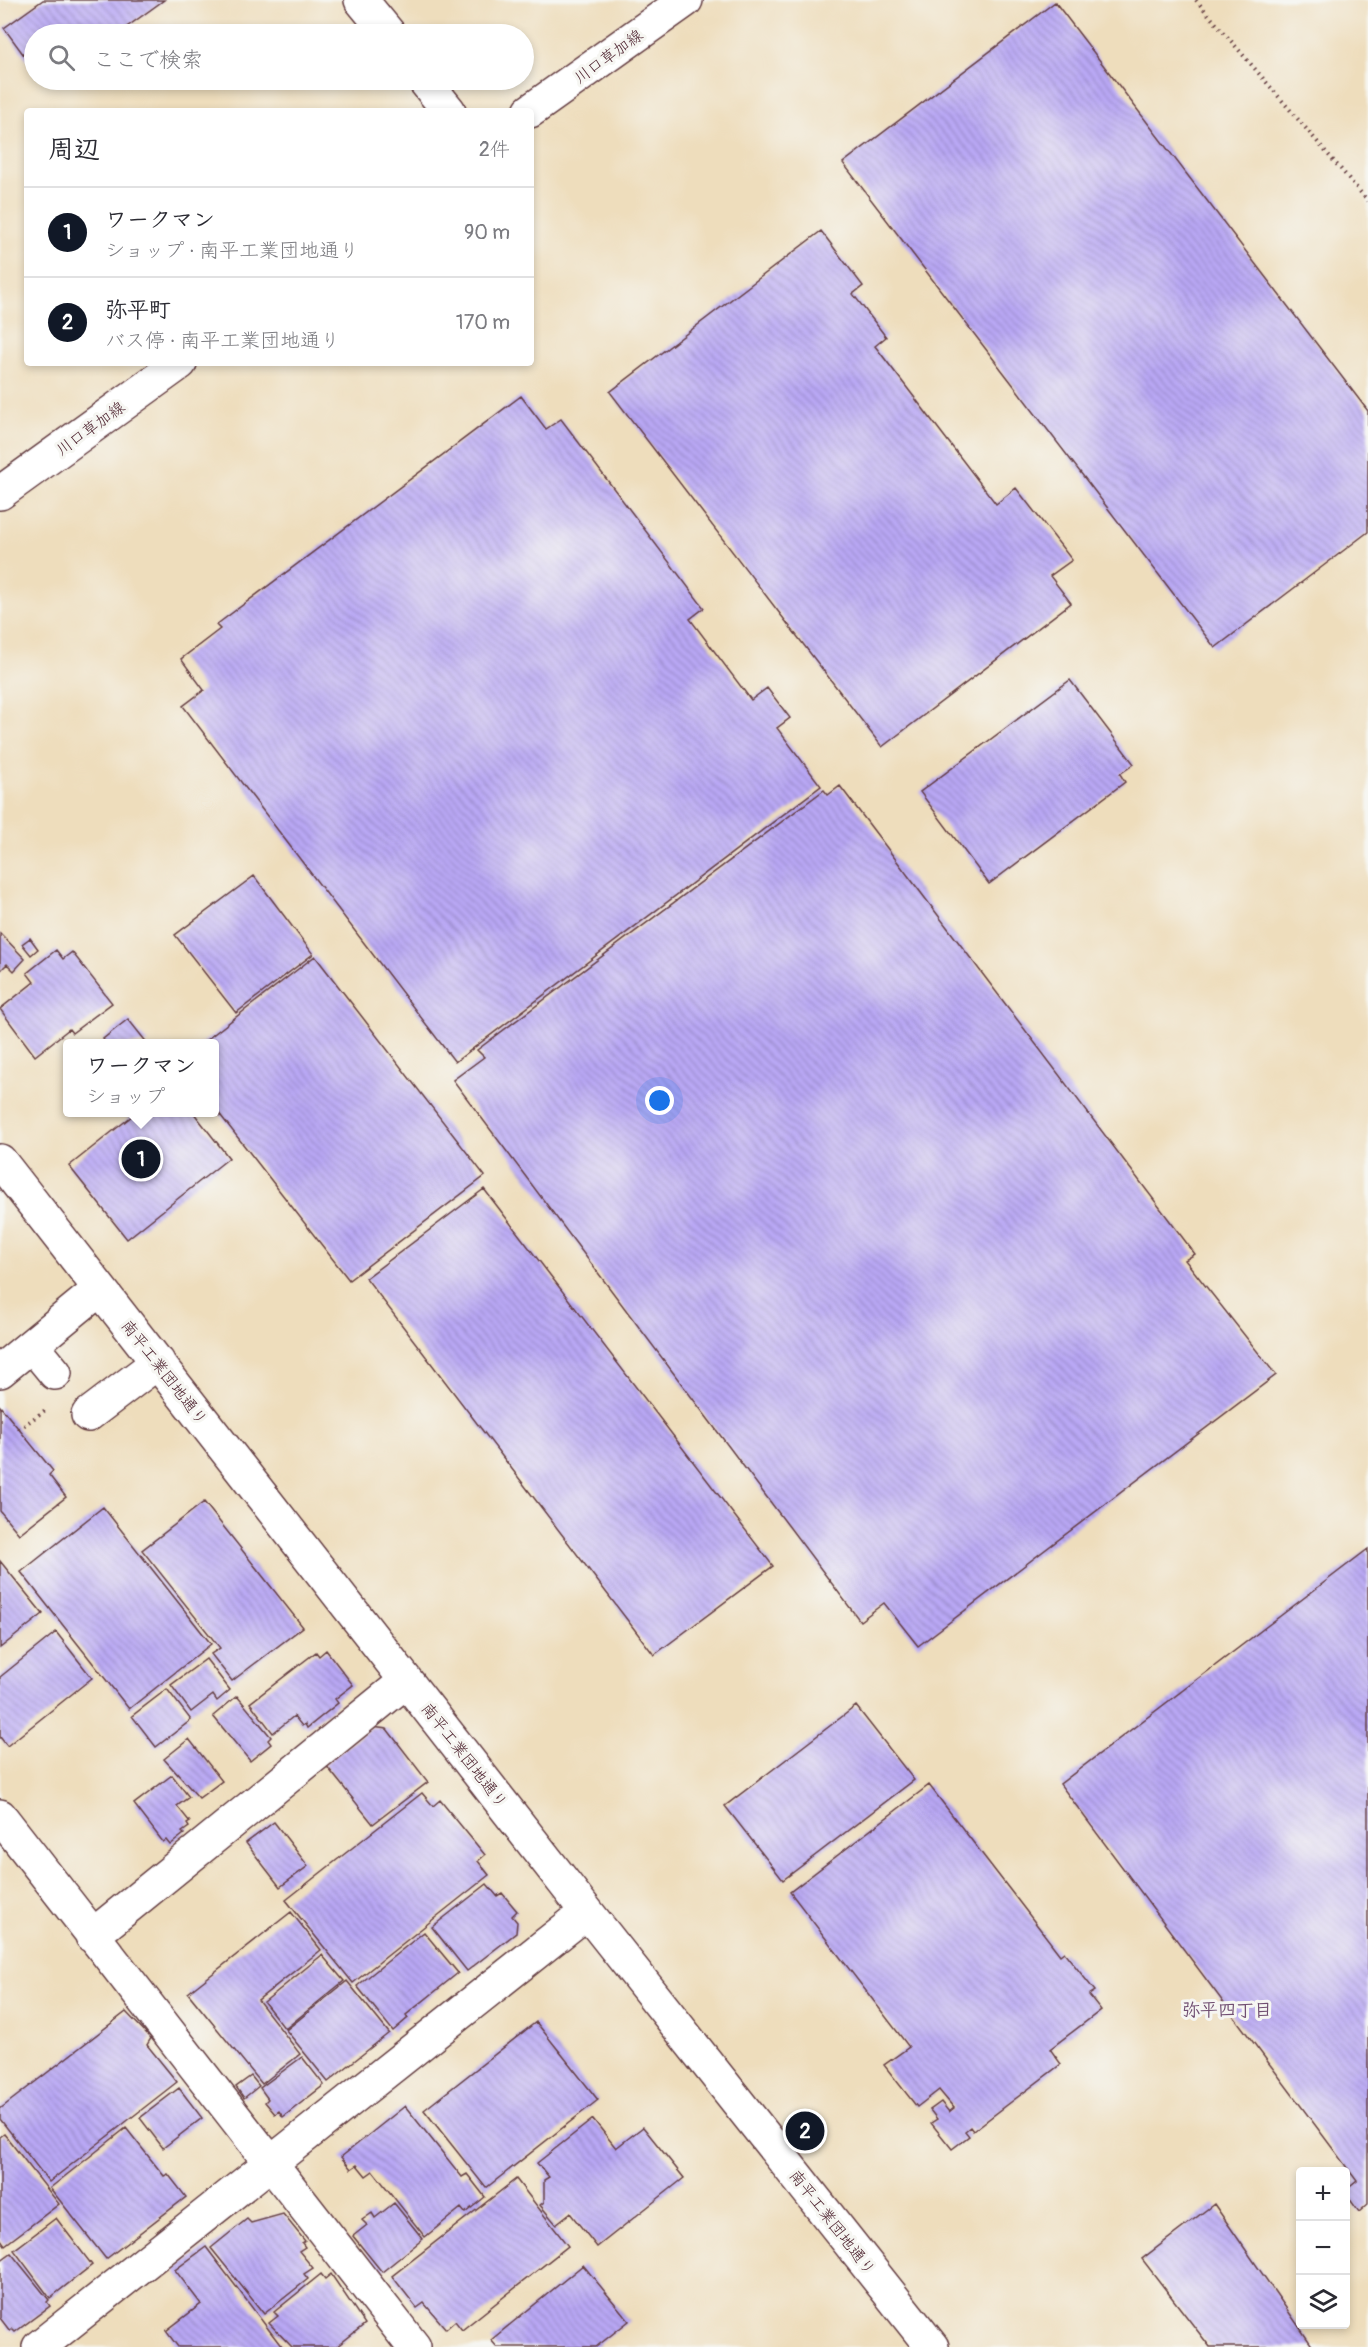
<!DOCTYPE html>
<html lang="ja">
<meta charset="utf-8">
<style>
:root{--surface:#fff;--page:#f2f2f3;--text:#2b2b33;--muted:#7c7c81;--line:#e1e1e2;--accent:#111827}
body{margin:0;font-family:Pangolin,"Klee One",sans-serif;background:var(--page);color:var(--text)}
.controls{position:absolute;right:18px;bottom:18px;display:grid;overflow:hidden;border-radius:6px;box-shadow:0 3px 9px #0003}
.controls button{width:54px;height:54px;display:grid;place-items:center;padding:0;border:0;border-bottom:2px solid var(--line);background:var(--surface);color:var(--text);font:30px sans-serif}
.you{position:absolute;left:660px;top:1101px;width:21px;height:21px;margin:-15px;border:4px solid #fff;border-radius:50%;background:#1a73e8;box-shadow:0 0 0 9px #1a73e833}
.badge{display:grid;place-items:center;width:39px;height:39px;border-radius:50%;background:var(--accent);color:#fff;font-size:20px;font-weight:700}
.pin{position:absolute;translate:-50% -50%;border:3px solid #fff;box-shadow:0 2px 6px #0006}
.popup{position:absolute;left:63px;top:1039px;width:156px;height:78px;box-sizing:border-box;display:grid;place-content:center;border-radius:6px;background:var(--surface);filter:drop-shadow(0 2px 4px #0005);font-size:20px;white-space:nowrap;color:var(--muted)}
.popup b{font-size:22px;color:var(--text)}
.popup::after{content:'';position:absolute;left:50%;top:100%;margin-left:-12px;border:12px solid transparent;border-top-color:var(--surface)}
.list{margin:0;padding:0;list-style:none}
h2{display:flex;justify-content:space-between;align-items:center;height:78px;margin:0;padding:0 24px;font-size:26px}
h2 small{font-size:20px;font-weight:400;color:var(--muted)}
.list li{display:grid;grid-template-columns:39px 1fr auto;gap:18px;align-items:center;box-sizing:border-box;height:90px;padding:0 24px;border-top:2px solid var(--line)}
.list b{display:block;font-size:22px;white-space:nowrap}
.list p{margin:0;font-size:20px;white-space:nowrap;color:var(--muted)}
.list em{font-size:20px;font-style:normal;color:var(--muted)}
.icon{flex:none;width:33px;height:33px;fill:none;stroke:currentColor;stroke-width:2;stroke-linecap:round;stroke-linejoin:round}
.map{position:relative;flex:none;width:1368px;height:2347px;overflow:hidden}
.search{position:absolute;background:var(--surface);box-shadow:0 3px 9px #0003;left:24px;top:24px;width:510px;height:66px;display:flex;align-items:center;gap:15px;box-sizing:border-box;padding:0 21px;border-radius:33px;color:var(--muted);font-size:22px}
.panel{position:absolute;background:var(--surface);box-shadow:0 3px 9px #0003;left:24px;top:108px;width:510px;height:258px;border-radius:6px}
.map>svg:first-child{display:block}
</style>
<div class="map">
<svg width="1368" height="2347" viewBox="0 0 1368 2347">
<defs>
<pattern id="building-back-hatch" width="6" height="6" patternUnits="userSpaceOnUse" patternTransform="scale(1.5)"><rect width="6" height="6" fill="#b9a8f5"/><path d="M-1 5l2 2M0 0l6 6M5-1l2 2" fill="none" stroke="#9888c7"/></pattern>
</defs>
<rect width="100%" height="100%" fill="#f6f6f2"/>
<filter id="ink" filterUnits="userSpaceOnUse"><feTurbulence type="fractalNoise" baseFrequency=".0167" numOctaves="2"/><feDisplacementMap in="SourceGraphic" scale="12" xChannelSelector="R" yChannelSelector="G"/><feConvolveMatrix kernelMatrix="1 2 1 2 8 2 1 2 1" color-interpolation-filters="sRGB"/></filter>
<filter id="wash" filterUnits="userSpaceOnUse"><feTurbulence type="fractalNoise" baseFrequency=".008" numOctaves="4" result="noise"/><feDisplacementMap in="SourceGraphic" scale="24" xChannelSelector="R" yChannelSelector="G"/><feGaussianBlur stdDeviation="1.35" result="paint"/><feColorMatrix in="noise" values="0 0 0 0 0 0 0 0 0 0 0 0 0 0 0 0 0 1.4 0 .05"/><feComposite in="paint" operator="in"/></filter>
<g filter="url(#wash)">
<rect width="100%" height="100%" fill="#eeddbc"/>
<g id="blocks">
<path fill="url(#building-back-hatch)" d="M43 0H164L117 34H34V69L4 28Z
M1055 2 1368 411V532L1215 648 843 163Z
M821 231 863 286 853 294 886 337 875 346 996 504 1016 488 1072 560 1050 576 1071 603 882 747 610 392Z
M521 396 546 429 561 419 704 608 690 619 751 700 767 688 790 718 777 728 821 786 455 1062 183 706 204 690 181 659 220 629 216 625Z
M1070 680 1134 764 1120 774 1125 782 989 884 920 792Z
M840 786 1195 1254 1185 1260 1276 1375 918 1646 884 1603 860 1621 453 1080 484 1057 477 1050 824 790 828 795Z
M254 876 313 954 236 1013 175 935Z
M0 933 25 959 14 971 7 964 0 971Z
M30 938 38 949 31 955 22 944Z
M56 950 63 959 72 952 112 1003 72 1033 69 1029 35 1056 0 1009 34 982 27 973Z
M315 956 485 1176 349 1280 214 1107V1044H201Z
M128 1019 148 1044H106L103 1039Z
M137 1112H193L229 1158 127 1239 69 1166Z
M484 1189 773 1566 654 1655 366 1278Z
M0 1406 53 1471 49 1475 66 1497 19 1534 0 1511Z
M204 1502 303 1627 232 1681 211 1654 220 1648 142 1550Z
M103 1507 211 1644 129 1709 21 1572Z
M1368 1549V2204L1359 2212 1346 2194V2190L1357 2181 1060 1784Z
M0 1561 43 1614 0 1648Z
M56 1632 92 1678 7 1746 0 1737V1677Z
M326 1650 353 1685 335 1699 338 1703 307 1728 305 1724 302 1726 294 1716 273 1733 250 1703 316 1652 319 1656Z
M206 1659 230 1690 217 1701 213 1695 191 1712 171 1685Z
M167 1689 191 1720 156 1747 132 1716Z
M237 1696 271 1737 268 1740 271 1744 250 1761 213 1716Z
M856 1706 914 1780 783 1880 725 1806Z
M372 1727 387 1729 428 1782 373 1824 325 1764Z
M189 1739 222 1781 199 1798 164 1759Z
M172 1775 189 1797 177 1806 190 1822 187 1824 189 1827 182 1832 184 1834 170 1845 166 1840 163 1842 134 1804Z
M929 1785 1060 1955 1064 1952 1095 1991 1089 1995 1101 2010 1050 2049 1061 2064 973 2131 970 2127 965 2131 969 2136 952 2149 931 2123 937 2119 930 2110 941 2102 949 2112 954 2108 939 2090 917 2107 884 2065 909 2047 790 1892Z
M422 1793 433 1806 440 1800 485 1855 478 1861 489 1875 353 1983 286 1900Z
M274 1822 308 1866 280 1887 246 1843Z
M487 1884 497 1896 502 1893 517 1911 512 1916 517 1922 516 1933 467 1971 432 1927Z
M291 1912 321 1950 258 2000 300 2054 262 2084 188 1993Z
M424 1932 458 1973 406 2015 408 2018 393 2031 357 1986Z
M322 1955 344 1981 285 2029 264 2002Z
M347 1981 389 2033 328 2082 286 2030Z
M126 2012 151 2038 147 2045 177 2082 49 2182 0 2119V2109Z
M536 2022 598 2100 486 2188 424 2110Z
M302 2057 324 2085 283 2117 279 2111 275 2114 265 2102 268 2099 260 2088Z
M251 2076 259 2086 244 2098 236 2087Z
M179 2088 202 2118 163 2148 140 2118Z
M405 2106 462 2177 467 2174 485 2197 465 2213 461 2208 425 2237 373 2171 366 2176 357 2165 351 2169 341 2157Z
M593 2119 616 2148 643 2127 684 2178 597 2247 570 2213 556 2224 540 2205 544 2202V2180L549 2177 537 2163Z
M126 2128 164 2176 168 2174 186 2197 106 2259 50 2188Z
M4 2134 59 2204 5 2245 0 2238V2137Z
M516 2179 568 2246 462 2330 455 2321 446 2329 424 2303 417 2308 392 2276Z
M394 2203 423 2239 382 2272 353 2236 367 2225 362 2220 372 2213 375 2218Z
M1214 2204 1313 2347H1210L1142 2259Z
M283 2214 305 2241 302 2243 305 2247 299 2251 313 2268 304 2274 308 2279 264 2314 211 2248 247 2219 251 2223Z
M56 2218 92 2265 50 2298 14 2250Z
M206 2247 282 2347H178L166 2331 201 2304 175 2270Z
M11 2253 49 2300 47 2302 50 2306 15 2332 12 2329 10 2331 0 2318V2261Z
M583 2265 629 2321 596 2347H497L491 2340Z
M321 2274 325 2279 331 2274 365 2324 336 2347H292L269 2323 278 2316 274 2312Z"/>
</g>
</g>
<g filter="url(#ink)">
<use href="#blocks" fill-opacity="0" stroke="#633c41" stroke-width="1.5"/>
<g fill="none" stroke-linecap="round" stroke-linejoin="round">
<defs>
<path id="minor" d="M361 0 389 34
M424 80 449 111
M0 1161 587 1912 932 2347
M32 1345 55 1373
M0 1371 100 1289
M88 1415 158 1362
M0 1816 414 2347
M92 1936 406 1681
M39 2347 587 1912"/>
<path id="major" d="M530 111 686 0
M0 493 180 363"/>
</defs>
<use href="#minor" stroke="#633c41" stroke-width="36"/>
<use href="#major" stroke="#633c41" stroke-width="36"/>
<path stroke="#633c41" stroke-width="4" stroke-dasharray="1.5 4.5" stroke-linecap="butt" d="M1196 0 1368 201
M19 1429 48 1408"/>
<use href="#minor" stroke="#fff" stroke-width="33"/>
<use href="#major" stroke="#fff" stroke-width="33"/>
</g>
</g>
<g text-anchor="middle" stroke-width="6" stroke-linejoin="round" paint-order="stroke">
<g font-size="16" fill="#4a1f2b" stroke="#f6f6f2">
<text transform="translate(608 56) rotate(-36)" y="6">川口草加線</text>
<text transform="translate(90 428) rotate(-36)" y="6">川口草加線</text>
<text transform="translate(165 1372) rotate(52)" y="6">南平工業団地通り</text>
<text transform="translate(465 1755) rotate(52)" y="6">南平工業団地通り</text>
<text transform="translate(833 2222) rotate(52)" y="6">南平工業団地通り</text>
</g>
<g font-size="18" font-weight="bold" fill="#714f72" stroke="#f6f6f2">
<text x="1227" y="2016">弥平四丁目</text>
</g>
</g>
</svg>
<div class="controls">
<button>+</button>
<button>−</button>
<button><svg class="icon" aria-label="layers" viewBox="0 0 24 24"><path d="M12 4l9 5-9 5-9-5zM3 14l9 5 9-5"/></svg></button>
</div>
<div class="you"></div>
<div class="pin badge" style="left:141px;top:1159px">1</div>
<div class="popup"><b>ワークマン</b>ショップ</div>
<div class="pin badge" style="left:805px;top:2131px">2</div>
<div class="search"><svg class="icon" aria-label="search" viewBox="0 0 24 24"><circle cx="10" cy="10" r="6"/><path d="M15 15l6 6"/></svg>ここで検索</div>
<section class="panel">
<h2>周辺<small>2件</small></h2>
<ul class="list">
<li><span class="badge">1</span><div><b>ワークマン</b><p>ショップ · 南平工業団地通り</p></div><em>90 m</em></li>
<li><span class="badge">2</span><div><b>弥平町</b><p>バス停 · 南平工業団地通り</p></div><em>170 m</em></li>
</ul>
</section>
</div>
